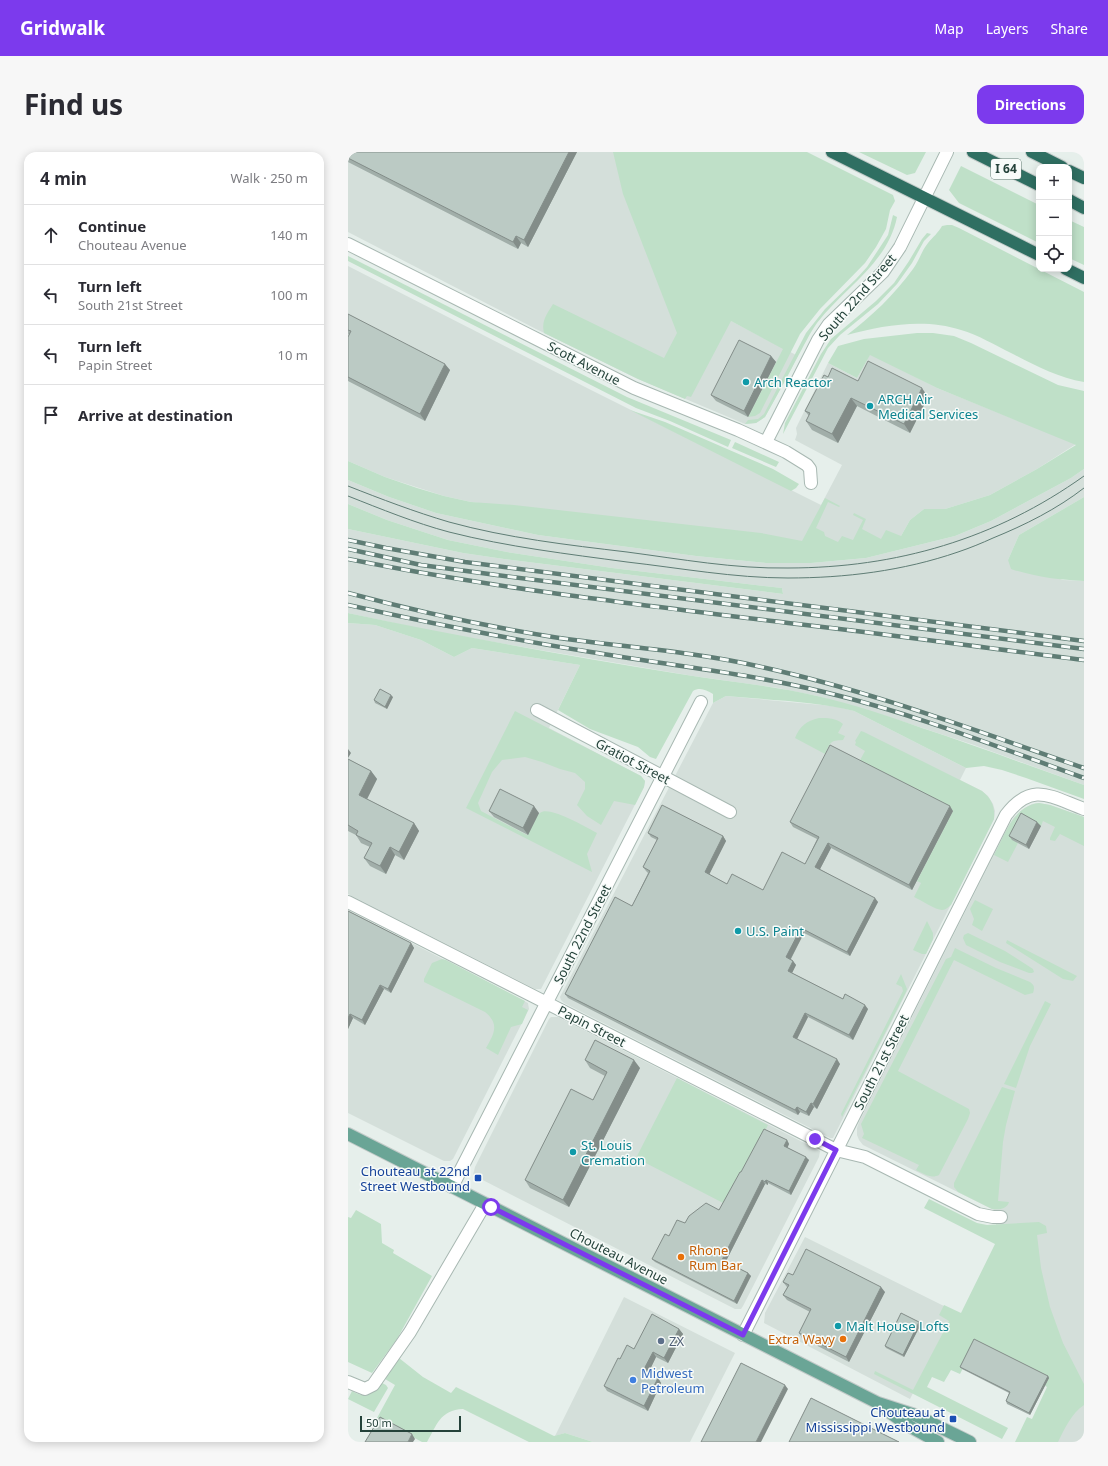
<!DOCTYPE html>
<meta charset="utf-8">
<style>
:root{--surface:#fff;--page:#f7f7f7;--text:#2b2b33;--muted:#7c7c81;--line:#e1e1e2;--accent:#7c3aed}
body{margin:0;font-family:"Noto Sans",sans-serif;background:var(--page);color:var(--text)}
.controls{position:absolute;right:12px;top:12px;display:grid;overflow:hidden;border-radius:8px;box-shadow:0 2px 10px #0003}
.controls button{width:36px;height:36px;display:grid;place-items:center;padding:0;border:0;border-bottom:1px solid var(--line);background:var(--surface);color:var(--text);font:20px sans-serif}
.scale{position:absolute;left:12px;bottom:10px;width:101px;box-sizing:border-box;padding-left:4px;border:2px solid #24423a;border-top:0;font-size:11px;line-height:14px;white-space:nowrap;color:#24423a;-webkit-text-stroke:3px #f7fbf9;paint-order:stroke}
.stop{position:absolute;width:12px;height:12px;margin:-9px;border:3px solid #7c3aed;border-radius:50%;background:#fff}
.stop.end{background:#7c3aed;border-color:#fff;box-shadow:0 1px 4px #0008}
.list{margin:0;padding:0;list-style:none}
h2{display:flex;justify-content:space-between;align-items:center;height:52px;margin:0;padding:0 16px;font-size:17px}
h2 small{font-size:13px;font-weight:400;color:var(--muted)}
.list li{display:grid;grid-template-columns:26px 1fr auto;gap:12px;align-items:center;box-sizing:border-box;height:60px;padding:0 16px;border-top:1px solid var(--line)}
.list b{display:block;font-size:15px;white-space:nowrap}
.list p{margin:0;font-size:13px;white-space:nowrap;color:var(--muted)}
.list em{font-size:13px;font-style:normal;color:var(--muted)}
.icon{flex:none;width:22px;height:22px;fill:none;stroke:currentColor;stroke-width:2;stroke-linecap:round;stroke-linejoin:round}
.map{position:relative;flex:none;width:736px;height:1290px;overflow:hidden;border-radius:12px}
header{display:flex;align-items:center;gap:24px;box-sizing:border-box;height:56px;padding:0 20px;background:var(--accent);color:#fff}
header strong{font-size:19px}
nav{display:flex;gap:22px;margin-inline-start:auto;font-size:14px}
.intro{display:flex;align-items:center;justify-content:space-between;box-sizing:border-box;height:96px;padding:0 24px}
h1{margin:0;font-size:28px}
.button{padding:10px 18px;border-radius:12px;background:var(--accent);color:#fff;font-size:14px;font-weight:700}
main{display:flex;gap:24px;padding:0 24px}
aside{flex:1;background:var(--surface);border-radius:12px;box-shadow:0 2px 10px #0003}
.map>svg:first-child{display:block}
</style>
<header>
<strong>Gridwalk</strong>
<nav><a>Map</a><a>Layers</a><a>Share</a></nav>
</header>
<div class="intro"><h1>Find us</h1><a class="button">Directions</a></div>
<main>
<aside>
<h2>4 min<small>Walk · 250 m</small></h2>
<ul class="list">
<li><svg class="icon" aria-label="ahead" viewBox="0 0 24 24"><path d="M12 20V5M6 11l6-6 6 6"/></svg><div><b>Continue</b><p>Chouteau Avenue</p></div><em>140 m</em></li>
<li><svg class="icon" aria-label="left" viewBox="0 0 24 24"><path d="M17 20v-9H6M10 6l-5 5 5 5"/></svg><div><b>Turn left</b><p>South 21st Street</p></div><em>100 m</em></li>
<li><svg class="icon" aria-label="left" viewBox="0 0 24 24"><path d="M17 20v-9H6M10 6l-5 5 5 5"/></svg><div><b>Turn left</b><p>Papin Street</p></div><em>10 m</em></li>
<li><svg class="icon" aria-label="arrive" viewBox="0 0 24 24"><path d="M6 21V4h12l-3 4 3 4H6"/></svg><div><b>Arrive at destination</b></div></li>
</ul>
</aside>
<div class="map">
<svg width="736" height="1290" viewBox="0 0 736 1290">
<rect width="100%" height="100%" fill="#e6efeb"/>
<path fill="#d4dfda" d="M0 0H268L326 139 450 204 417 265 408 271 397 272 290 227 188 177 0 80Z
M0 114 243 238 473 353 494 313 447 288 449 282 448 276 480 211 509 226 522 202 589 236 728 292 689 317 642 343 597 357H576L562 368 553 384 491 398 123 350 96 344 37 325 0 309Z
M736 317V345L671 383 660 408 715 428 736 429V633L626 593 541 565 469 544 430 536 345 524 192 498 87 480 0 461V377L115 401 156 407 435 442 434 436 264 416 159 400 100 388 39 368 0 352V328L41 345 88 361 190 383 348 404 418 411H463L518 406 607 384 643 369 723 326Z
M0 471 27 473 73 488 106 505 124 496 232 513 201 576 293 624 297 629 296 635 193 837H187L0 742Z
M378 544 474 553 491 555 506 559 618 616 612 628 634 639 640 644 645 652 647 659 646 667 643 673 485 986H482L216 851 213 848 212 845 365 551Z
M691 651 702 653 736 665V1290H680L712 1224 648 1093V1059L515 993 511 988 509 983V976L511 970 661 673 666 665 677 656 684 652Z
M0 758 180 851 181 857 105 1007 102 1009H96L0 961Z
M203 865H210L472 999 471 1005 395 1154 393 1157H387L125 1023 127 1015 201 867Z
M457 1085 606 1159 562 1247 416 1171 417 1161Z
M276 1145 387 1201 342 1290H245L217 1281 207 1284Z"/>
<path fill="#bfe0c8" d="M265 0H459L545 43 547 49 542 58 538 77 528 95 517 111 472 157 452 182 412 261 407 264 400 265 435 197 383 169 343 245 339 244 337 247 290 227 196 181C193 169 199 162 205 152L316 206 329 181 275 42Z
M511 0H578L567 21 559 23Z
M613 14 691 53V91L611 51 601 38Z
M545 63 549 65C540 111 496 136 469 171 461 182 456 194 449 206 439 226 428 245 417 265L408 271 397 272 400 268 410 267 416 262 458 181 477 157 508 127 519 115 540 83Z
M721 68 736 75V113L721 106Z
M599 73H604L611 76 736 140V230C710 226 686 213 663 201 647 193 630 183 613 178 577 166 535 173 499 183 524 164 546 143 565 117 571 109 574 98 580 91 585 85 590 81 594 74Z
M579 81 583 82 576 89 564 111 549 132 530 152 492 183 480 196 435 282 437 271 473 202 483 187 528 149 546 131 561 109 574 87Z
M0 104 279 245 383 288 380 295 322 269 288 256 0 109Z
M569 181H585L606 184 623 191 710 233 736 239V317L723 326 643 369 607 384 518 406 463 411H418L348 404 190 383 88 361 41 345 0 328V309L37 325 69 336 96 344 123 350 166 353 413 381 454 389 477 346 492 354 491 355 480 350 468 376 476 380 477 384 490 390 494 384 505 388 515 368 505 363 506 361 518 367 514 377 533 387 538 378 553 384 562 368 576 357H597L642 343 689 317 728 293 589 236 522 203 509 226 480 211 490 194 516 187Z
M282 258 317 270 425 317 451 332 448 336 443 339Z
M387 290 431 310 428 315 384 296Z
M736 345V429C711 428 687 425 663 417L660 408 671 383Z
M0 352 39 368 100 388 159 400 264 416 434 436 435 442 156 407 115 401 0 377Z
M0 461C108 484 217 503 326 521 373 529 422 533 469 544 505 552 540 564 574 576 629 594 682 614 736 633V647L678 626 654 618 636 614 618 616 506 559C467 549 419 548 378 544L365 551V542C358 538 352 535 345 539L308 607 302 605 290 595 242 577 210 558 232 513 124 496 106 505 73 488 27 473 0 471Z
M167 559 293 624 297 629 296 635 287 653 266 649 253 673 239 664 229 653 237 637V630L227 621 212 617 194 610 177 605 154 608 144 620 130 651 133 659 179 683C183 677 186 665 192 661 201 653 239 676 249 681L239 702 244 720 118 656Z
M471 566C480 566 488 566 495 572L490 581 497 584 495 588C481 589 484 589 477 602L447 586C452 574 458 569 471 566Z
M513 579 516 580 634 639C644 647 647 655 646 667L603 753C600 755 598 758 594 758 588 758 573 748 566 745L573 731 569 729 605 659 511 610 517 599 507 593 508 590 507 589Z
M691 651 702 653 736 665V694L712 682 707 689 702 688V686L707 675 695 669 693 674 676 666 665 688 670 691 660 710 646 703C657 683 665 654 691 651Z
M627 748 645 757 634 779 624 773 626 767 622 757Z
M579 769 585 781V787L578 802H574L565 798Z
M620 781 657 799 685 817 686 820 684 821H681L652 810 618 793 615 786 616 783Z
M659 788 729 824 725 829 715 827 658 791Z
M607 796 648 816 682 830C686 833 687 835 685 841L677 843 606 808 550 919 621 957 622 961 620 967 591 1023C583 1027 576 1022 568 1018L571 1013 514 986 516 982 513 972 598 807 603 805Z
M94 807 98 808 177 849 174 855 180 858 174 872 163 875 150 903 138 896C146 882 152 872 137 860L76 830V827L84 811Z
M553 822 559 837 558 840 494 965 493 962 555 839 554 835 548 832Z
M697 849 703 852 682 894 668 936 656 932Z
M329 926 420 973 379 1053 288 1006Z
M654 935 667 939 658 973 655 990 650 1049 661 1050C659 1057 651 1058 644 1057L610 1040 606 1035V1031Z
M581 1047 629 1071 639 1073 691 1070 698 1074 699 1081 689 1083 693 1116 702 1155 715 1191 736 1232V1253C723 1262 717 1276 710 1290H667L679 1265 684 1267 699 1235 628 1190 612 1222 603 1218 596 1230 584 1225 579 1235 660 1276 654 1287 526 1222 527 1219 565 1238 601 1169 591 1163 596 1153 613 1161 647 1092 576 1056Z
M8 1058 33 1072 34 1091 46 1098 45 1101 84 1124 49 1187 24 1221 0 1210V1065L3 1066Z
M51 1206 75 1225 103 1241 108 1235 206 1284 217 1281 245 1290H181L115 1257C92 1258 89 1273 79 1290H74L29 1266 47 1233 37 1227Z
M34 1231 38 1233 40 1236 26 1260 0 1247 4 1239C17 1247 26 1242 34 1231Z"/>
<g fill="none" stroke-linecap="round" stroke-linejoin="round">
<defs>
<path id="minor" d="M0 92 286 236 390 278 438 300 459 313 462 317 463 331
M418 290 470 188 481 172 535 120 552 95 599 0
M189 558 382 660
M0 750 488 998 517 1005 630 1062 645 1065H653
M104 1035 353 550
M395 1183 658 663C684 629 703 645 736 657
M0 1230 17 1237 25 1233 62 1180 137 1052"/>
<path id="major" d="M0 982 530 1251 567 1263 622 1290
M537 1257 561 1274 590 1290"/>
<path id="highway" d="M484 0 691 103
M625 0 691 33
M684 0 714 15
M721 19 736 26
M721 48 736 56
M718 117 736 126"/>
</defs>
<use href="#minor" stroke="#a8b8b2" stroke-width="14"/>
<use href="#major" stroke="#c2cac8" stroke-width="14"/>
<use href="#highway" stroke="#c2cac8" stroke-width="14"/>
<use href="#minor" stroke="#fff" stroke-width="12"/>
<use href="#major" stroke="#6aa596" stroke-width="12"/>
<use href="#highway" stroke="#2f6f62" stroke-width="12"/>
<path stroke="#5f7d75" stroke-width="1" d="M0 334C33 347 67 360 101 370 159 386 220 393 279 400 332 407 387 417 440 416 548 416 648 387 736 324
M0 344C33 357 67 371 101 380 160 395 220 402 279 410 332 416 386 426 440 426 497 426 555 419 610 400 622 396 634 391 645 386 677 373 709 357 736 336"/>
<defs>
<path id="rail" d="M0 388 38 396 117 410 736 489
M0 397 73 413 141 422 736 497
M0 407C145 436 293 453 440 471 539 482 637 496 736 508
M0 441C67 459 136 474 205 485 273 495 342 499 409 514 521 538 628 579 736 616
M0 453C81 471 161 487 243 500 320 513 399 521 476 540 564 561 650 595 736 626"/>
</defs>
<use href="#rail" stroke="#5f7d75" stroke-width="4.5"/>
<use href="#rail" stroke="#f7fbf9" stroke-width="3" stroke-dasharray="9" stroke-linecap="butt"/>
</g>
<path fill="#a1aea9" d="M0 0H229L180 95 173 91 170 97 0 10Z
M0 162 102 218 77 269 0 229V185L1 183 0 182Z
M423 204 428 210 400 265 368 249 363 243Z
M480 225 510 229 580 245 562 281 509 254 490 291 464 278 458 269 461 264 457 259Z
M45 545 39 557 27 551 26 548Z
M0 607 23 619 29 627 19 647 66 671 71 679 56 708 47 703 38 722 22 714 16 706 22 695 13 691 8 683 0 679Z
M141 659 191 661 180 683 146 665Z
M605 659 564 738 483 696 472 717 530 750 502 804 456 781 443 807 445 809 448 813 444 821 495 847 520 857 505 888 460 865 449 887 492 912 469 957 466 955 461 964 452 960 450 963 220 846 217 842 284 754 300 721 298 719 295 715 309 688 303 685 300 681 375 684 378 689 361 722 379 732 415 738 457 712 469 687 445 675 442 670Z
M693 674 681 697 664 688 661 684Z
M0 759 63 791 66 796 43 841 36 837 17 873 5 866 0 877Z
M237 908 292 916 221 1055 182 1036 177 1028 245 948 257 924 242 916Z
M439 988 441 992 439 995 461 1008 443 1043 420 1031V1033L417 1032 378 1109 400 1121 403 1124 389 1152 307 1110 304 1107 321 1084 337 1071 371 1058 393 1020Z
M445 1123 537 1140 501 1210 454 1186 451 1181 462 1160 439 1148 435 1143 439 1135 435 1130Z
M573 1172 556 1205 538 1196 537 1194Z
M331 1177 335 1182 320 1211 308 1205 300 1221 310 1226 313 1231 300 1259 259 1239 256 1234 272 1207 286 1197Z
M612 1215 700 1224 701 1226 682 1263 659 1252 658 1249 661 1241 614 1217Z"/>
<path fill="#838d89" d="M221 0H229L180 95 176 88Z
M168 84 173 91 170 97 165 90Z
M423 204 428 210 400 265 396 259Z
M97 212 102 218 77 269 72 262Z
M574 236 580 245 562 281 556 272Z
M503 246 509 254 490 291 484 282Z
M43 543 45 545 39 557 37 555Z
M0 597 3 601 0 606Z
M23 619 29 627 17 651 11 643Z
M186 654 191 661 180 683 175 676Z
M602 654 605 659 564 738 561 733Z
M689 670 693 674 681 697 678 693Z
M66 671 71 679 56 708 51 700Z
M375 684 378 689 360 725 357 720Z
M480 691 483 696 471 719 467 715Z
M42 695 47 703 38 722 32 714Z
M527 746 530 750 502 804 499 800Z
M453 776 456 781 441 810 438 805Z
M63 791 66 796 43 841 40 837Z
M445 809 448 813 443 823 440 819Z
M32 833 36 837 17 873 14 868Z
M517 853 520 857 505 888 501 883Z
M457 861 460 865 448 889 445 885Z
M2 862 5 866 0 877V866Z
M489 907 492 912 469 957 465 952Z
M286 908 292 916 221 1055 215 1048Z
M463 951 466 955 461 964 458 960Z
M449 955 452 960 450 963 447 958Z
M439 988 441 992 439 997 436 994Z
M458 1005 461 1008 443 1043 441 1039Z
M414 1028 417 1032 377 1111 374 1108Z
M418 1028 420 1031V1033L417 1030Z
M400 1121 403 1124 389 1152 386 1149Z
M533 1135 537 1140 501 1210 498 1205Z
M571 1170 573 1172 556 1205 555 1203Z
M331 1177 335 1182 320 1211 316 1206Z
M305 1200 308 1205 299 1224 295 1219Z
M700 1224 701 1226 682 1263 681 1261Z
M310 1226 313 1231 300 1259 296 1254Z
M437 1233 440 1237 413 1290H408Z
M64 1282 67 1287 65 1290H60Z"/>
<path fill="#bbcac4" stroke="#838d89" d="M0 0H221L176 88 168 84 165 90 0 6Z
M0 162 97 212 72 262 0 225V185L3 179 0 178Z
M391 188 423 204 396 259 363 243Z
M520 209 574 236 556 272 503 246 484 282 458 269 462 261 457 259 476 223 480 225 484 216 510 229Z
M32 537 43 543 37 555 26 548Z
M482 593 602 654 561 733 480 691 467 715 527 746 499 800 453 776 438 805 445 809 440 819 495 847 497 842 517 853 501 883 457 861 445 885 489 907 465 952 463 951 458 960 449 955 447 958 217 842 267 745 284 754 302 719 295 715 310 686 300 681 314 653 375 684 357 720 379 732 384 722 415 738 434 700 457 712 471 685 442 670Z
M0 607 23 619 11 643 66 671 51 700 42 695 32 714 16 706 24 691 8 683 10 679 0 673Z
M152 637 186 654 175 676 141 659Z
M673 661 689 670 678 693 661 684Z
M0 759 63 791 40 837 32 833 14 868 2 862 0 866Z
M247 888 286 908 215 1048 177 1028 223 937 245 948 259 920 237 908Z
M416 977 439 988 436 994 458 1005 441 1039 418 1028 417 1030 414 1028 374 1108 400 1121 386 1149 304 1107 317 1082 321 1084 329 1068 337 1071 341 1064 358 1051 371 1058 392 1020H393Z
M458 1097 533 1135 498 1205 451 1181 463 1157 435 1143 441 1133 435 1130 440 1121 445 1123Z
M553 1161 571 1170 555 1203 537 1194Z
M304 1162 331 1177 316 1206 305 1200 295 1219 310 1226 296 1254 256 1234 270 1206 272 1207 279 1193 286 1197Z
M626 1187 700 1224 681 1261 658 1249 662 1240 612 1215Z
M393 1211 437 1233 408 1290H353Z
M463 1246 551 1290H441Z
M32 1265 64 1282 60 1290H17Z"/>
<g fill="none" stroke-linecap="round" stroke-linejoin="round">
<path stroke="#7c3aed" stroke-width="5" d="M143 1055 395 1183 488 998 467 987"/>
</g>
<g fill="#0f9aa8" stroke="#f7fbf9" stroke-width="1.5">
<circle cx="398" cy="230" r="4"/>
<circle cx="522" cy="254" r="4"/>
<circle cx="390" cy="779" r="4"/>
<circle cx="225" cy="1000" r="4"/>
<circle cx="490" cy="1174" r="4"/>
</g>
<g fill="#1a4fb4" stroke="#f7fbf9" stroke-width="1.5">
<rect x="126" y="1022" width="8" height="8" rx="2"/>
<rect x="601" y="1263" width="8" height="8" rx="2"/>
</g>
<g fill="#e8710a" stroke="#f7fbf9" stroke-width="1.5">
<circle cx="333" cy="1105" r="4"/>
<circle cx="495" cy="1187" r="4"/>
</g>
<circle fill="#5c6f8a" stroke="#f7fbf9" stroke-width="1.5" cx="313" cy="1189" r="4"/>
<circle fill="#3f7fe0" stroke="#f7fbf9" stroke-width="1.5" cx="285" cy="1228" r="4"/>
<g text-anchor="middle" stroke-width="3" stroke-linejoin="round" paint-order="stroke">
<rect fill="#f7fbf9" stroke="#637a73" stroke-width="1" x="643" y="7" width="30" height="20" rx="3"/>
<g font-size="12" font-weight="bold" fill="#24423a">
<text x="658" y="21">I 64</text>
</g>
<g font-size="13" fill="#24423a" stroke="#f7fbf9">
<text transform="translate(509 145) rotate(-49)" y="5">South 22nd Street</text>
<text transform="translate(236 211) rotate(27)" y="5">Scott Avenue</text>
<text transform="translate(285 609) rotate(28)" y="5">Gratiot Street</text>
<text transform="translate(234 782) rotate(-63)" y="5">South 22nd Street</text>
<text transform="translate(244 874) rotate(27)" y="5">Papin Street</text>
<text transform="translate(533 910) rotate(-63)" y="5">South 21st Street</text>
<text transform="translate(271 1104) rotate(27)" y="5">Chouteau Avenue</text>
</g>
<g font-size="13" fill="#0d838f" stroke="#f7fbf9" text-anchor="start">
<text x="406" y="235">Arch Reactor</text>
<text x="530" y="252">ARCH Air<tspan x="530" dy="15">Medical Services</tspan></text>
<text x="398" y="784">U.S. Paint</text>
<text x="233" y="998">St. Louis<tspan x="233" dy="15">Cremation</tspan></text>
<text x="498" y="1179">Malt House Lofts</text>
</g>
<g font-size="13" fill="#164399" stroke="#f7fbf9" text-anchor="end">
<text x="122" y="1024">Chouteau at 22nd<tspan x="122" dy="15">Street Westbound</tspan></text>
<text x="597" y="1265">Chouteau at<tspan x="597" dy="15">Mississippi Westbound</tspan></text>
</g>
<g font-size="13" fill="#c56008" stroke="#f7fbf9" text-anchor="start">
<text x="341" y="1103">Rhone<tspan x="341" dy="15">Rum Bar</tspan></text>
<text x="487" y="1192" text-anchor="end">Extra Wavy</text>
</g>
<g font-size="13" fill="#4e5e75" stroke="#f7fbf9" text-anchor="start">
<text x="321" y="1194">ZX</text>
</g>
<g font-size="13" fill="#366cbe" stroke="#f7fbf9" text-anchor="start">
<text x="293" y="1226">Midwest<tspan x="293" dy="15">Petroleum</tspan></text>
</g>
</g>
</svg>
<div class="controls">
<button>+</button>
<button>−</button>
<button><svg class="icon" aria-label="locate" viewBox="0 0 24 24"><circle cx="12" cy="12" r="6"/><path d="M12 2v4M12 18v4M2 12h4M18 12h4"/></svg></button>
</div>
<div class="scale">50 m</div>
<div class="stop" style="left:143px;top:1055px"></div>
<div class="stop end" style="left:467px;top:987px"></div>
</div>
</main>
